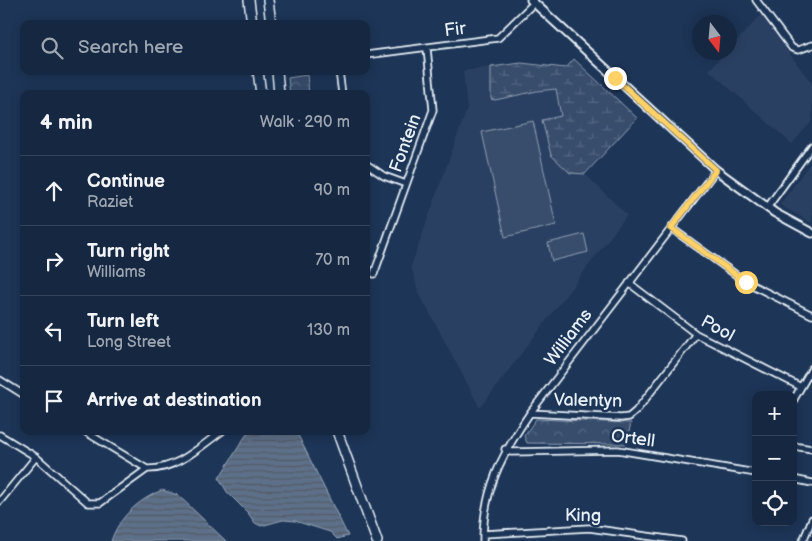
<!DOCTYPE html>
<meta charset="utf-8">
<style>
:root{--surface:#162841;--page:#1f3048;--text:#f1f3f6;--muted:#9ea6b1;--line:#35445a}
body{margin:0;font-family:"Balsamiq Sans",sans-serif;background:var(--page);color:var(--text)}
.controls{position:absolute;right:15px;bottom:15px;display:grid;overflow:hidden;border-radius:10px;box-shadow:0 2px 12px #0003}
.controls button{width:45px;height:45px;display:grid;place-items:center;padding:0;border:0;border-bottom:1px solid var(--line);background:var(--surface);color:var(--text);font:25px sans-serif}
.compass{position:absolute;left:692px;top:15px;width:45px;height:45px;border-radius:50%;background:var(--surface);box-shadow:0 2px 12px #0003;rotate:164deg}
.stop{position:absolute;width:15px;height:15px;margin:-11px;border:4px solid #ffd166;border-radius:50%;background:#fff}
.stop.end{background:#ffd166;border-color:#fff;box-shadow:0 1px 5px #0008}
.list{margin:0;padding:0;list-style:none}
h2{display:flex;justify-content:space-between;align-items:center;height:65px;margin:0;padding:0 20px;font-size:21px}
h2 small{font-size:16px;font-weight:400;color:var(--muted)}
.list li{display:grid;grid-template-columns:32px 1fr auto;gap:15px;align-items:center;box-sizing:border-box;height:70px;padding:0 20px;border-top:1px solid var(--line)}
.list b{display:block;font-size:19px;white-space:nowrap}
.list p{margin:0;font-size:16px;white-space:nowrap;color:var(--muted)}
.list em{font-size:16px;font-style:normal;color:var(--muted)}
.icon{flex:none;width:28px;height:28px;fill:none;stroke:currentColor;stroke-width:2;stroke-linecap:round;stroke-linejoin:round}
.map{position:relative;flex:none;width:812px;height:541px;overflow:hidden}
.search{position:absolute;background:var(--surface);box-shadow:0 2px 12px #0003;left:20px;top:20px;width:350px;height:55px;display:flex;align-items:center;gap:12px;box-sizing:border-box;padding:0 18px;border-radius:10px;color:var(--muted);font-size:19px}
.panel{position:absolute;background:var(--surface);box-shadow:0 2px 12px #0003;left:20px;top:90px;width:350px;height:345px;border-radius:10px}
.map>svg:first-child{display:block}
</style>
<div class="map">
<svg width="812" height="541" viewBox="0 0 812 541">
<defs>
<pattern id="forest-crowns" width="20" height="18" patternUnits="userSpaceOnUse" patternTransform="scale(1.25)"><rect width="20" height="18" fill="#374d6c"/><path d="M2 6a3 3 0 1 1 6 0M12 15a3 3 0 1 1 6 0" fill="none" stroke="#546782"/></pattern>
<pattern id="wetland-marsh" width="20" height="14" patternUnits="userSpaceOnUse" patternTransform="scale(1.25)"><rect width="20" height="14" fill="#374d6c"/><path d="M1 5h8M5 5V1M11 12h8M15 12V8" fill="none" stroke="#546782"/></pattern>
<pattern id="water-rules" width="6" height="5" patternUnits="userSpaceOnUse" patternTransform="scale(1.25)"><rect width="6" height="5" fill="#5d7089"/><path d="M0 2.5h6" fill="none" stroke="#505a66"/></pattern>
</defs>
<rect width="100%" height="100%" fill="#1d3557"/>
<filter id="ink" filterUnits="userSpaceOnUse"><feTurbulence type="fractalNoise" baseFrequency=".02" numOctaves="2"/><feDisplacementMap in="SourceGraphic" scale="10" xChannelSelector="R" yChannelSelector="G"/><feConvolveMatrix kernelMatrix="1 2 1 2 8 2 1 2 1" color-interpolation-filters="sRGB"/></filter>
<g filter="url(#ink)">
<path fill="#2a4162" d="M761 15 812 84V121L792 144 709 70 725 53 730 52V48Z
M574 59 637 118 585 174 627 215 480 408 418 291 411 266 467 109 463 71 521 63 566 68Z
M812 160V223L780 205Z"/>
<path fill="url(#forest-crowns)" stroke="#909fb2" d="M307 75 309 94H290L288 78Z
M536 419 631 423 626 444 527 443 524 436Z"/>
<path fill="url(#wetland-marsh)" stroke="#909fb2" d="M574 59 637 118 585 174 570 173 551 155 542 120 561 116 556 89 537 91 495 100 491 99V67L521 63 566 68Z"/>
<path fill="#374d6c" stroke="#909fb2" d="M533 121 556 225 505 237 482 132Z
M584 234 588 252 552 261 548 243Z"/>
<path fill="url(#water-rules)" stroke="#95a4b5" d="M258 431H296L348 536 337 539 330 532 295 521 283 520 261 526 255 523 248 513 227 492 219 478 246 435Z
M162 490 178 495 226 541H111C119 517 138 500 162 490Z"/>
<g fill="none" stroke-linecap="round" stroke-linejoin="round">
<defs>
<path id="minor" d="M756 0 792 48 798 50 812 45
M366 55 498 38 534 3
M339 71 342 94
M366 164 384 176 406 184
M767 208 812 146
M671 228 746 282 812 315
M374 274 433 110 427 48
M629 283 696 334 801 387
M0 380 24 395
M793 401 812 368
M530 413 621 418 629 417 636 411 696 334
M84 431 147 469C176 470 200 447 222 431
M0 435 36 457 88 503H100L147 469
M793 446 812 449
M505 449 511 452 618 450 756 473
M793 479 812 483
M0 501 36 457
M483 534 589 528 682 541
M483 541C483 490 502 454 530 413L716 170
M803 541 812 519"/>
<path id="tertiary" d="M531 0 716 170 775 213 812 233"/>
<path id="primary" d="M249 0 252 24
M268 0 271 24
M258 71 261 94
M277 71 279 94
M337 431 377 541"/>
</defs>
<use href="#minor" stroke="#e8f1f8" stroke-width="9"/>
<use href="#tertiary" stroke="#e8f1f8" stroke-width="11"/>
<use href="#primary" stroke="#e8f1f8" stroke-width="12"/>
<use href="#minor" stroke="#1d3557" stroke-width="5.5"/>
<use href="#tertiary" stroke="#1d3557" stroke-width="7"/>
<use href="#primary" stroke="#1d3557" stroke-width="9"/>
</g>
</g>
<g fill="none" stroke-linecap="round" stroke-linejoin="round" filter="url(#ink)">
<path stroke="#ffd166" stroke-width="6" d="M615 78 716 170 671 228 746 282"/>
</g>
<g text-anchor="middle" stroke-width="5" stroke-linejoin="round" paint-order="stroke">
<g font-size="18" fill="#e8f1f8" stroke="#1d3557">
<text transform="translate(455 29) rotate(-7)" y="6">Fir</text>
<text transform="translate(405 143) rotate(-70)" y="6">Fontein</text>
<text transform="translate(718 328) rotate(29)" y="6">Pool</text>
<text transform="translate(568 337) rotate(-53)" y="6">Williams</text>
<text transform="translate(588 400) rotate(1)" y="6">Valentyn</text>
<text transform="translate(633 438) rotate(7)" y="6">Ortell</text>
<text transform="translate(583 515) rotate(1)" y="6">King</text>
</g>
</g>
</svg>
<div class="controls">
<button>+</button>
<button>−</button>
<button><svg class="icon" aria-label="locate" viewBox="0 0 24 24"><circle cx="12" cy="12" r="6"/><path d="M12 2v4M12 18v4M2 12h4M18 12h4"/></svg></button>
</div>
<svg class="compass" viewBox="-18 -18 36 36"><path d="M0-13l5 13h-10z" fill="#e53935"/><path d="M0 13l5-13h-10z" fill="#9ea6b1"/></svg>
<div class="stop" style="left:746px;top:282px"></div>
<div class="stop end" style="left:615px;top:78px"></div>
<div class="search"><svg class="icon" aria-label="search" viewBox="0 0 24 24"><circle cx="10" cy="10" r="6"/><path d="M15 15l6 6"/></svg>Search here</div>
<section class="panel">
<h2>4 min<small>Walk · 290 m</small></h2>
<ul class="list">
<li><svg class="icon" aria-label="ahead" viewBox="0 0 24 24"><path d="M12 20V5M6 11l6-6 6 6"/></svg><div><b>Continue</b><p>Raziet</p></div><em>90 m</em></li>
<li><svg class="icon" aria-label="right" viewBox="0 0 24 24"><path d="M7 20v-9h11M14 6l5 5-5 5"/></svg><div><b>Turn right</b><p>Williams</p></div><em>70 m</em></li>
<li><svg class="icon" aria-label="left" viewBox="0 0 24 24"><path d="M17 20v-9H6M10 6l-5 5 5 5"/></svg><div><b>Turn left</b><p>Long Street</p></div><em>130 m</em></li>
<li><svg class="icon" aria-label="arrive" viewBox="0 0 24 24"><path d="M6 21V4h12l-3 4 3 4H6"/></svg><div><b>Arrive at destination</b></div></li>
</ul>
</section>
</div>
